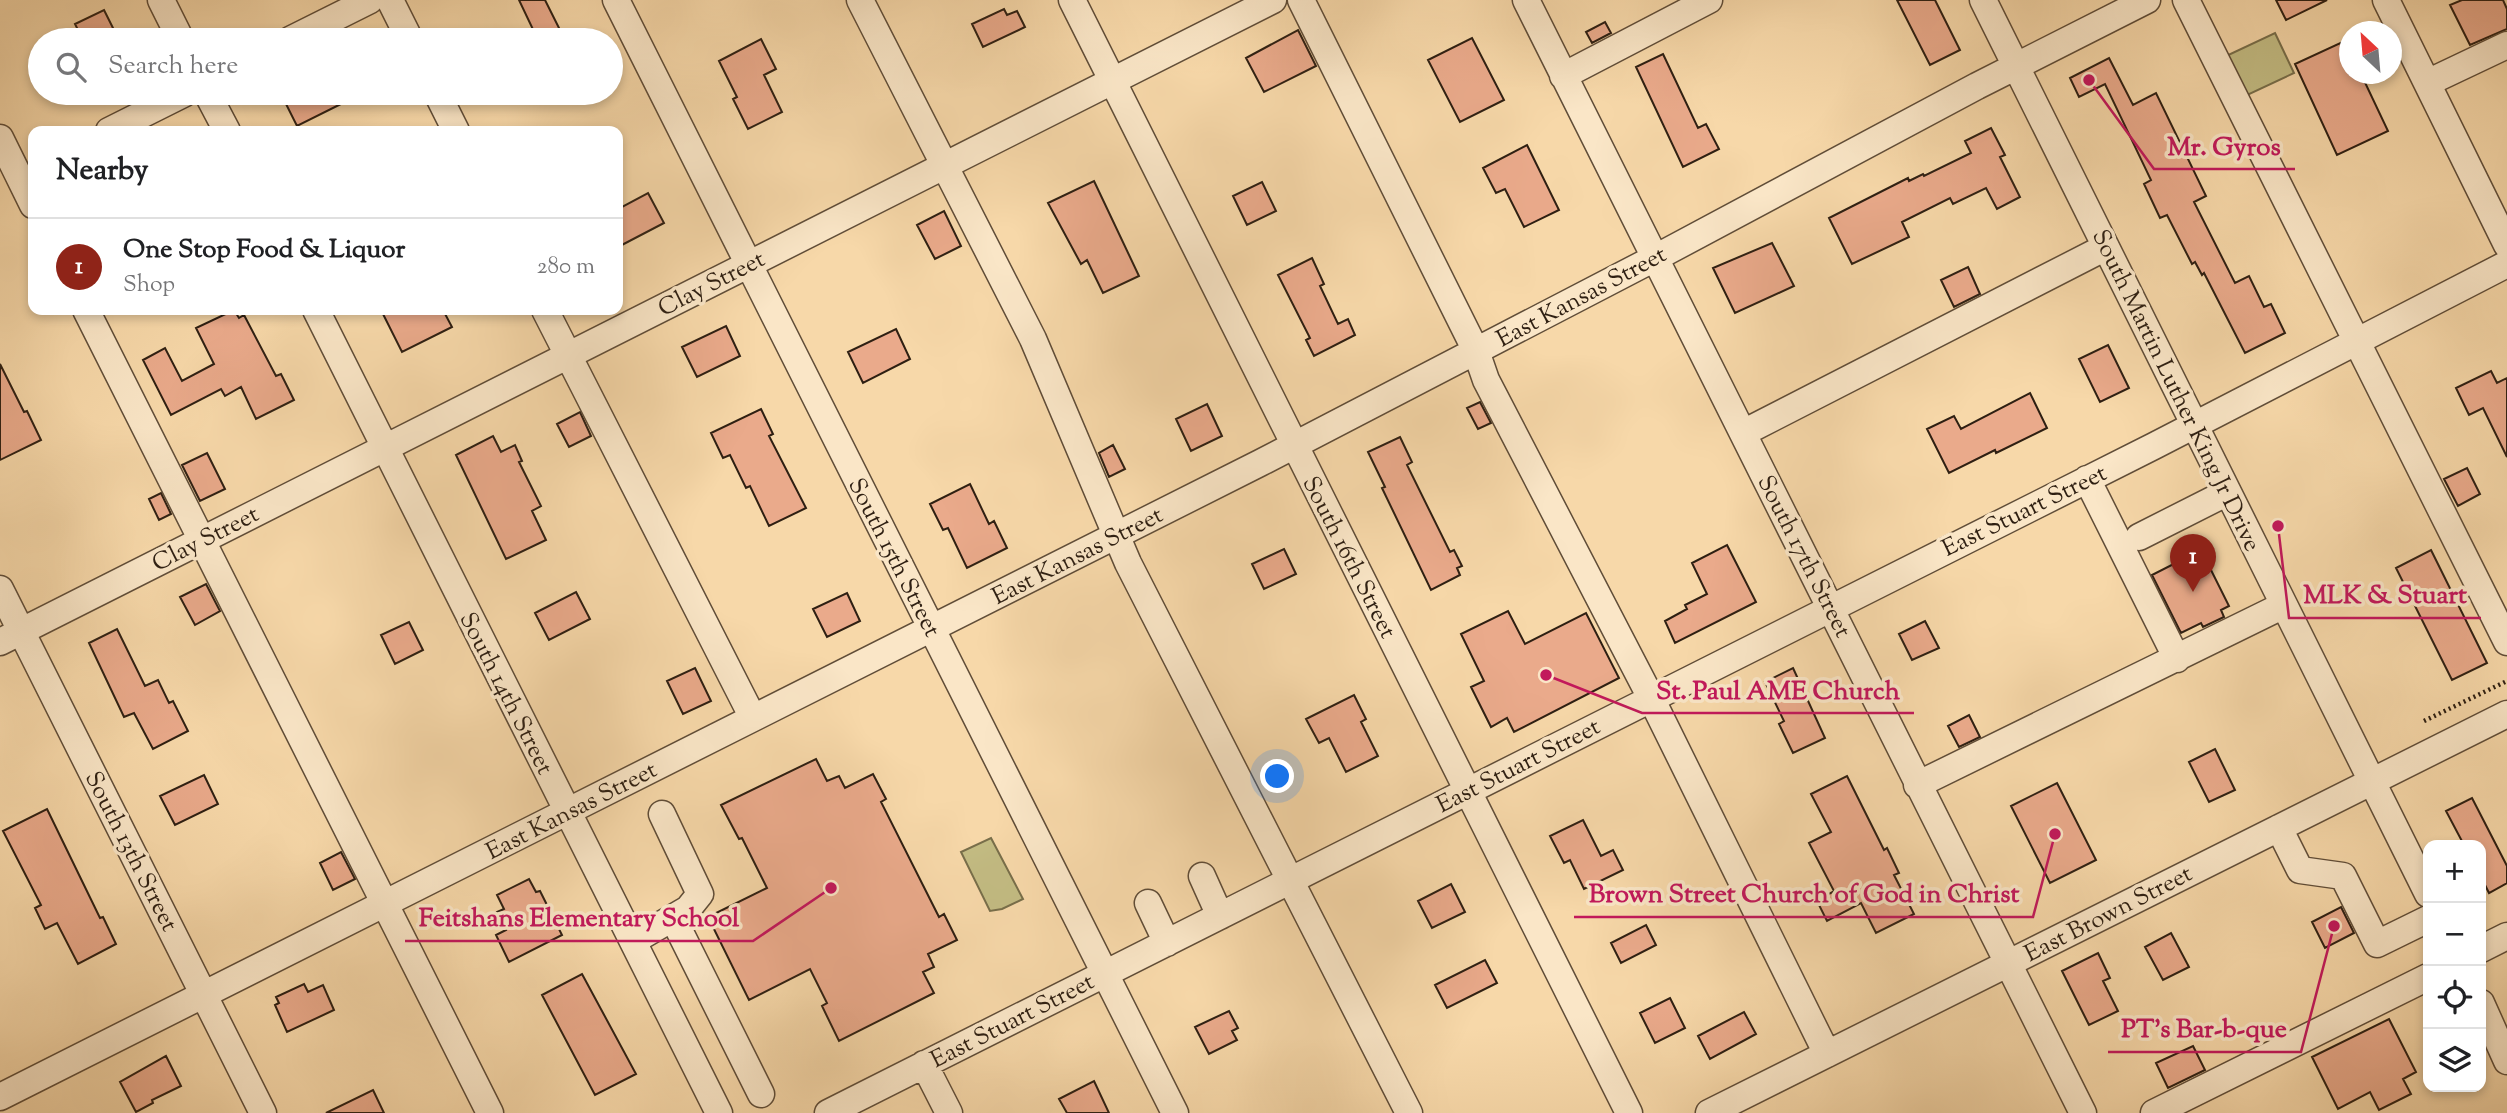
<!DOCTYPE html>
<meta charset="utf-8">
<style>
:root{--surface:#fff;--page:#f2f2f2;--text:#202124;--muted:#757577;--line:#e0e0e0;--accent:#8f2418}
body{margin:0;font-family:"Sorts Mill Goudy",serif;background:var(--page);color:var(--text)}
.controls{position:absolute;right:21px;bottom:21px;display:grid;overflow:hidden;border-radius:14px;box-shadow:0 4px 10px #0003}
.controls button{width:63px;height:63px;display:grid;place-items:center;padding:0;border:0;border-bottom:2px solid var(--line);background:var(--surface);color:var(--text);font:35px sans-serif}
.compass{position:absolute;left:2339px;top:21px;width:63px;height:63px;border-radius:50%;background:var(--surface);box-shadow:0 4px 10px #0003;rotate:334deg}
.you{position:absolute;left:1278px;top:777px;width:24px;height:24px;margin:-18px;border:5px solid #fff;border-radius:50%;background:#1a73e8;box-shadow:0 0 0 10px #1a73e833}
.badge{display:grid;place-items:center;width:46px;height:46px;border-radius:50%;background:var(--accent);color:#fff;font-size:23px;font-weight:700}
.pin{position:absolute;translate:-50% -58px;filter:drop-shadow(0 2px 4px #0008)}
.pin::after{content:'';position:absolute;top:37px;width:24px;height:21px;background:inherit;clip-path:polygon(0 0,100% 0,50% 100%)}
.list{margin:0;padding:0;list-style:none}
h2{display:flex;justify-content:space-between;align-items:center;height:91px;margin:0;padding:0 28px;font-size:30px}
h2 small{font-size:23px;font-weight:400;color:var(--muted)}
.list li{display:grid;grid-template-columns:46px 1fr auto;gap:21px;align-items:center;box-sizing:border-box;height:98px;padding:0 28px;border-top:2px solid var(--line)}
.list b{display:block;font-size:26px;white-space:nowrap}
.list p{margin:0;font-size:23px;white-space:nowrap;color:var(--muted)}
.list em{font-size:23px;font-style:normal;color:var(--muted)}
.icon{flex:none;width:38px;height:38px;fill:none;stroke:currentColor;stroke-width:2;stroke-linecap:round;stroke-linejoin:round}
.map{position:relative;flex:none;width:2507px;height:1113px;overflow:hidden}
.search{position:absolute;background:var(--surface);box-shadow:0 4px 10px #0003;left:28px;top:28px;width:595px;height:77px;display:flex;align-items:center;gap:18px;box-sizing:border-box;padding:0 24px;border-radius:38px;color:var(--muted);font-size:26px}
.panel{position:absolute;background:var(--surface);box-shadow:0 4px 10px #0003;left:28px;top:126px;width:595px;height:189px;border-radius:14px}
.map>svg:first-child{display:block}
</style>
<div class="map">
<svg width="2507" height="1113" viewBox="0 0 2507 1113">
<rect width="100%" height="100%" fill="#f7d8a9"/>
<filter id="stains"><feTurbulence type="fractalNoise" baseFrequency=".00286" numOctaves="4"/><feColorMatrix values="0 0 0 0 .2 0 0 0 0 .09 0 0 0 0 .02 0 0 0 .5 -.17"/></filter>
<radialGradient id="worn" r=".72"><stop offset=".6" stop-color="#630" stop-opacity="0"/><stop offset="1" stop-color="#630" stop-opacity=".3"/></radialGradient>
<path fill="#c3bc83" stroke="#786e4a" stroke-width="2" d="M2275 33 2294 73 2243 97 2224 57Z
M991 838 1023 899 1002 909 990 911 961 852Z"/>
<path fill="#eaaa8b" stroke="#2e1f12" stroke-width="2" d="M519 0H545L565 40H538Z
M1897 0H1935L1960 50 1930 65Z
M2276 0H2327L2286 20Z
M2462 0H2503L2507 9V29L2470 45 2450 5Z
M1004 9 1007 15 1017 11 1025 27 983 47 972 24Z
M104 10 119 40H83L75 24Z
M1605 22 1611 33 1592 43 1586 32Z
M1298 30 1316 66 1264 92 1246 58Z
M1472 38 1504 100 1460 122 1428 60Z
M761 39 776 69 764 75 782 112 748 129 733 99 737 97 719 61Z
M2349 39V74H2361L2388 131 2337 155 2295 64Z
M1663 54 1698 128 1706 124 1719 149 1683 167 1636 67Z
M2109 58 2133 105 2156 93 2206 196 2194 202 2235 283 2249 276 2264 307 2271 304 2285 333 2245 353 2204 273 2202 275 2195 262 2192 264 2167 215 2160 218 2144 184 2151 180 2105 84 2079 97 2070 78Z
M293 93H363L297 126 283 98Z
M1991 128 2005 155 2000 157 2020 197 1997 209 1986 188 1953 204 1950 198 1902 222 1909 237 1852 264 1829 218 1908 178 1909 181 1923 174 1924 176 1971 153 1965 141Z
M1527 145 1559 210 1524 227 1505 189 1496 193 1483 168Z
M1094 181 1139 276 1103 293 1087 260 1081 264 1048 203Z
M1262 182 1276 211 1247 225 1233 196Z
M648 193 664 223 618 247V209Z
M944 211 961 246 935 259 917 225Z
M1772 243 1794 286 1735 313 1713 268Z
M1312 258 1324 284 1320 286 1338 324 1348 319 1355 335 1314 356 1306 340 1310 338 1278 275Z
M1968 267 1980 294 1954 307 1941 280Z
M234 310 239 318 244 315 276 376 281 374 294 400 256 419 241 387 225 396 221 389 171 415 143 360 165 348 182 381 214 364 196 328Z
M381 310H443L452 327 402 352Z
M726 326 740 356 697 377 682 347Z
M896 329 910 359 863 383 848 352Z
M2108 345 2129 388 2100 402 2079 359Z
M0 364 24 412 27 411 41 440 0 460Z
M2491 371 2497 383 2507 378V457L2483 408 2469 415 2456 388Z
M2030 393 2047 428 1996 453 1995 450 1949 473 1927 429 1954 416 1961 429Z
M1480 402 1491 423 1478 429 1467 408Z
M1207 404 1222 436 1191 451 1176 419Z
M761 409 773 434 769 436 806 508 769 526 750 486 746 488 730 455 723 458 711 433Z
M580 412 591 436 569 447 557 424Z
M493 436 501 452 515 445 522 461 519 462 541 506 532 511 546 540 506 559 456 455Z
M1400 437 1412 462 1407 465 1450 552 1454 550 1462 566 1457 568 1460 575 1431 590 1382 488 1385 487 1368 452Z
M1113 445 1125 469 1109 477 1099 453Z
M207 453 225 489 200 501 182 465Z
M2467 468 2480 494 2458 506 2444 479Z
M970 484 989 524 994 521 1007 548 967 568 948 528 943 530 930 504Z
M161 493 171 514 159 520 149 499Z
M1727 545 1756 602 1675 643 1665 621 1687 609 1685 605 1707 594 1692 563Z
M1284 549 1296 574 1264 589 1252 564Z
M2201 550 2229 606 2221 610 2224 617 2203 627 2201 623 2181 633 2152 575Z
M2431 550 2487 663 2452 680 2396 568Z
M206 584 220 611 195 625 180 597Z
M576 592 590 619 549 640 535 613Z
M847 593 860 621 827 637 813 609Z
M1508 611 1525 644 1586 613 1619 678 1514 732 1507 718 1491 727 1471 687 1484 681 1461 634Z
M1925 621 1939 648 1912 660 1899 634Z
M409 622 423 650 395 664 381 635Z
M117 629 145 686 158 680 169 703 173 701 188 731 153 749 134 713 124 717 89 643Z
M695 668 711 701 683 714 667 681Z
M1793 668 1825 738 1793 753 1779 724 1784 721 1765 682Z
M1354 695 1366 719 1361 722 1378 756 1346 772 1329 738 1319 743 1306 719Z
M1969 715 1980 737 1959 747 1948 726Z
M2215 749 2235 790 2209 802 2189 762Z
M816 759 827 781 839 776 845 788 873 774 886 799 881 802 939 917 944 914 957 940 928 954 934 967 923 972 934 993 839 1041 822 1006 827 1003 810 969 749 1000 708 917 767 888 742 838 739 839 721 805Z
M204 775 218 804 175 825 160 796Z
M1847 776 1884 850 1887 848 1899 873 1894 875 1914 914 1876 933 1861 903 1827 921 1817 901 1834 891 1809 843 1831 832 1811 794Z
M2057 783 2096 860 2050 883 2011 806Z
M2472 798 2507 866V883L2489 893 2481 877V845H2464L2446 811Z
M47 809 100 918 103 917 116 944 78 964 57 923 45 929 35 908 41 905 3 831Z
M1583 820 1601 856 1613 850 1623 870 1584 889 1570 860 1564 863 1550 836Z
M341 852 355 879 333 890 320 863Z
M529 879 536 892 540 891 562 935 509 962 496 935 506 930 497 912 504 909 497 895Z
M1451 884 1465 912 1432 928 1418 901Z
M2341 907 2354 933 2325 948 2312 922Z
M1646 925 1656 945 1621 963 1611 943Z
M2171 933 2189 967 2163 980 2145 947Z
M2098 953 2110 978 2103 981 2118 1011 2089 1025 2062 971Z
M1485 960 1497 983 1447 1008 1435 985Z
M582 974 636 1074 595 1095 542 995Z
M304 984 308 992 323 985 334 1010 287 1032 275 1005 279 1003 276 997Z
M1670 998 1685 1028 1655 1043 1640 1013Z
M1229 1011 1238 1028 1232 1031 1237 1040 1209 1054 1195 1027Z
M1744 1012 1756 1034 1710 1059 1698 1036Z
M2389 1019 2416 1072 2403 1079 2411 1094 2379 1110 2370 1092 2338 1109 2312 1057Z
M2193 1046 2205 1070 2168 1088 2156 1063Z
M166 1056 181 1086 152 1100 153 1103 136 1112 120 1082Z
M1094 1081 1109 1113H1067L1059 1099Z
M373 1090 384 1113H326Z"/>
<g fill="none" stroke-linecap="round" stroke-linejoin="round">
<defs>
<path id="minor" d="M161 0 181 40
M390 0 410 40
M616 0 1175 1113
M860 0 1033 339 1128 563 1409 1113
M1072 0 1629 1113
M1301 0 1476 351 1486 380 1651 698 1827 1054
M1526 0 2083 1113
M1983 0 2428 894
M2186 0 2507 642
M2386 0 2507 245
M290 40 370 0
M1563 76 1709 0
M2427 83 2507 45
M207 93 227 131
M437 93 456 131
M109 131 185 93
M0 138 33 205
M86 310 490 1113
M316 310 719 1113
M545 310 753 718
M1743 433 2106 247
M2087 479 2177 659
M2139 537 2228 492
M0 589 263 1113
M0 642 1273 0
M1917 785 2284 605
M2279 828 2300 870 2343 876 2377 944 2428 919
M1202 876 1220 916
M1148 903 1167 943
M673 918 761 1094
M633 941 688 909 700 894 662 814
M2481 949 2507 936
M2481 1003 2507 1061
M924 1064 949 1113
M0 1097 1260 463 1655 258 1977 86 2147 0
M828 1113 2154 446 2507 264
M1709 1113 2507 714
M2154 1113 2428 977"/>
</defs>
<use href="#minor" stroke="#604d38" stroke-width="29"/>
<path stroke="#2e1f12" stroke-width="4.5" stroke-dasharray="2 3.5" stroke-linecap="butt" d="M2424 721 2507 681"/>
<use href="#minor" stroke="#fae6c7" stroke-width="26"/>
</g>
<g text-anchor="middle" stroke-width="7" stroke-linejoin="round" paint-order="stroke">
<g font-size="24" fill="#2e1f12" stroke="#fae6c7">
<text transform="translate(711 283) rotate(-27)" y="8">Clay Street</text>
<text transform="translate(1581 296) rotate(-28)" y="8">East Kansas Street</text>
<text transform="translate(2177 390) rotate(64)" y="8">South Martin Luther King Jr Drive</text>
<text transform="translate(2024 510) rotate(-26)" y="8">East Stuart Street</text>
<text transform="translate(205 538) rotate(-27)" y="8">Clay Street</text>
<text transform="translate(1077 555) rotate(-27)" y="8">East Kansas Street</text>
<text transform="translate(1805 556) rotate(63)" y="8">South 17th Street</text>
<text transform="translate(895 557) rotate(63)" y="8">South 15th Street</text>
<text transform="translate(1350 557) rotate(63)" y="8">South 16th Street</text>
<text transform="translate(507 693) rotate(63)" y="8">South 14th Street</text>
<text transform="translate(1518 765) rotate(-27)" y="8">East Stuart Street</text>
<text transform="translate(571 810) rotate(-27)" y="8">East Kansas Street</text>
<text transform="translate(132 851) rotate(63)" y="8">South 13th Street</text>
<text transform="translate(2108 913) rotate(-27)" y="8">East Brown Street</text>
<text transform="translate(1012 1020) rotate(-27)" y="8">East Stuart Street</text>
</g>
</g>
<path fill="none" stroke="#c2185b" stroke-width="2.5" d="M2089 80L2154 169H2295M2278 526L2289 618H2481M1546 675L1642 713H1914M2055 834L2033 917H1574M831 888L753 941H405M2334 926L2301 1052H2108"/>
<g fill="#c2185b" stroke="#fae6c7" stroke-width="2.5">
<circle cx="2089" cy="80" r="7"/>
<circle cx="2278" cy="526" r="7"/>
<circle cx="1546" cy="675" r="7"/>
<circle cx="2055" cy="834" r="7"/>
<circle cx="831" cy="888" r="7"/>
<circle cx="2334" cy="926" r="7"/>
</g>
<g font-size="26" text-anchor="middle" font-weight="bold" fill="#c2185b" stroke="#fae6c7" stroke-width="7" stroke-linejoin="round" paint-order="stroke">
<text x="2224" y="155">Mr. Gyros</text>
<text x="2385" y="603">MLK &amp; Stuart</text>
<text x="1778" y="699">St. Paul AME Church</text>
<text x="1804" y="902">Brown Street Church of God in Christ</text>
<text x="579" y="926">Feitshans Elementary School</text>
<text x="2204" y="1037">PT's Bar-b-que</text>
</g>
<rect width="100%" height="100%" filter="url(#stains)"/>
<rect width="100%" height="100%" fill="url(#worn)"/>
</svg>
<div class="controls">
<button>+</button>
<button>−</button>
<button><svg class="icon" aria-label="locate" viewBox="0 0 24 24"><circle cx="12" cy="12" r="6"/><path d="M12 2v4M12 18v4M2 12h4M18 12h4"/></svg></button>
<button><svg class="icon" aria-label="layers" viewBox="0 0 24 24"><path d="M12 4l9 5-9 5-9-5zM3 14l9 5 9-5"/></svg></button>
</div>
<svg class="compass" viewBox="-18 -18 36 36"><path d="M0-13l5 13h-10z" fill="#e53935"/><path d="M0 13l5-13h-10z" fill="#757577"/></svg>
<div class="you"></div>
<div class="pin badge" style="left:2193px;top:592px">1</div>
<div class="search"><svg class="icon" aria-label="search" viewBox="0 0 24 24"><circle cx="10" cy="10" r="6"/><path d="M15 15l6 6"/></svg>Search here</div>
<section class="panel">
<h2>Nearby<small></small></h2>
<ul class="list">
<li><span class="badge">1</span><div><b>One Stop Food &amp; Liquor</b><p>Shop</p></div><em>280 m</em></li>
</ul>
</section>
</div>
